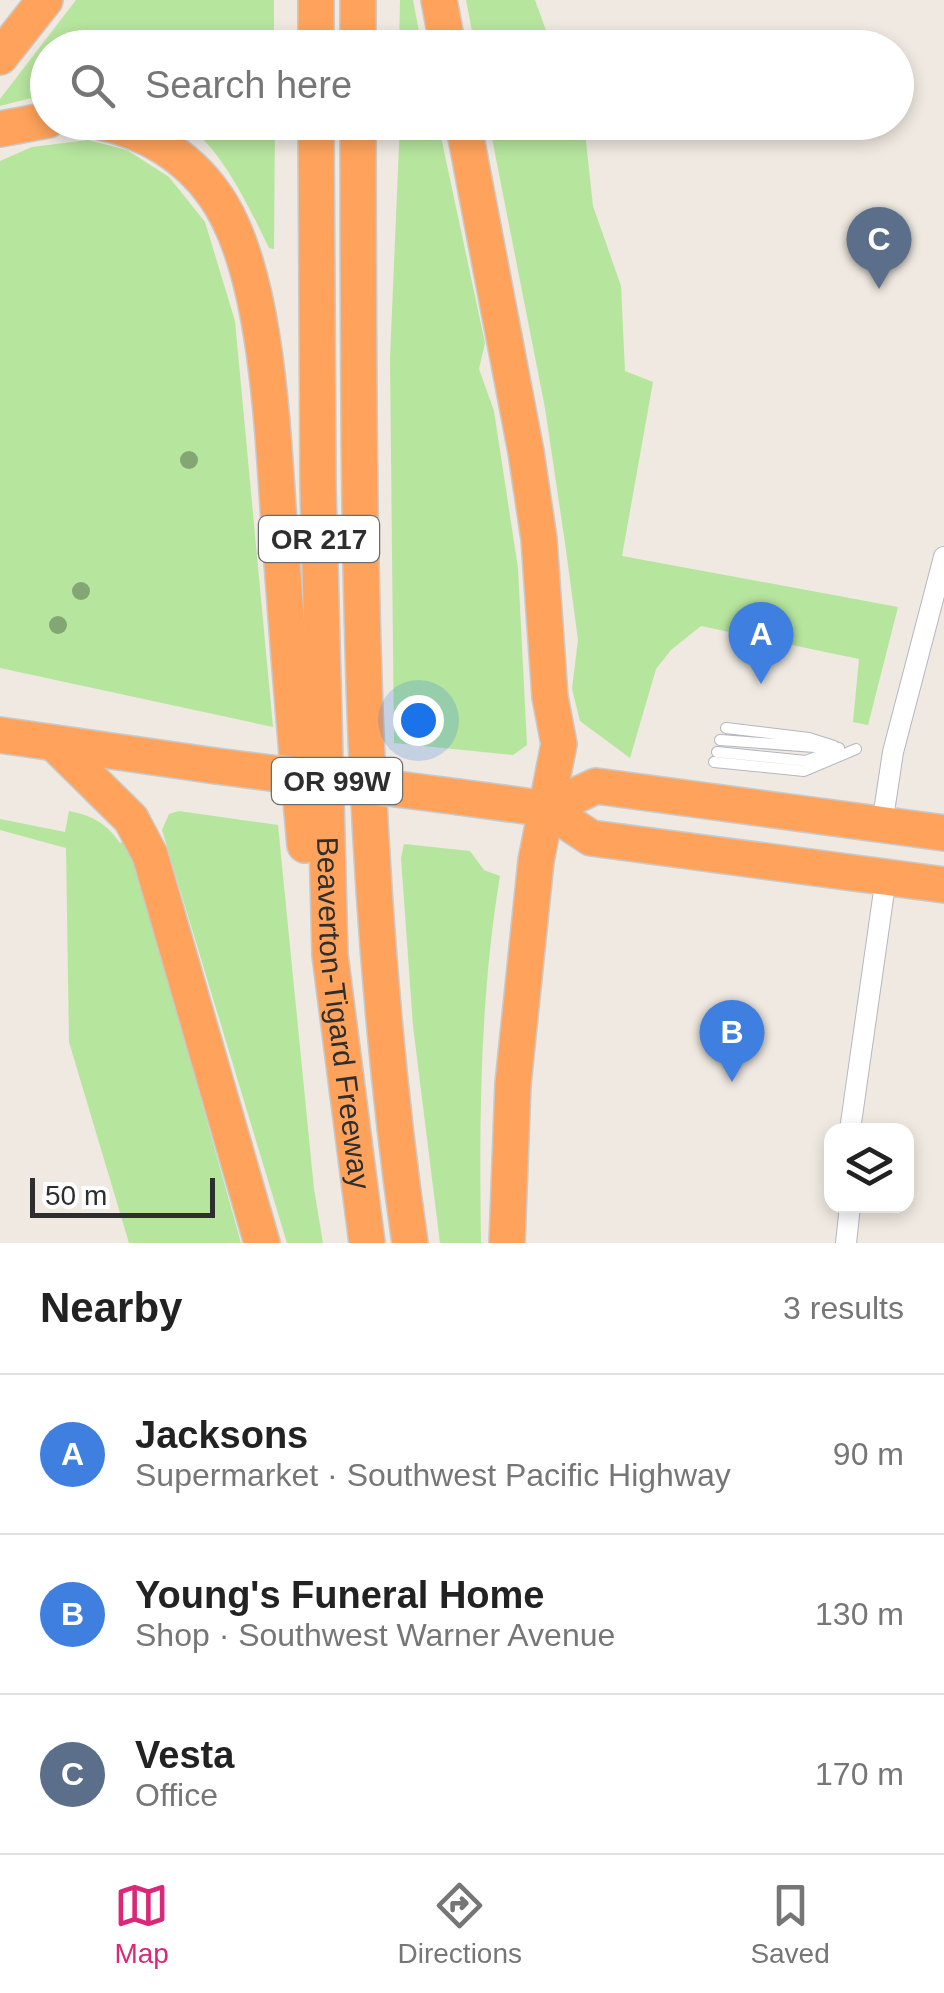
<!DOCTYPE html>
<meta charset="utf-8">
<style>
:root{--surface:#fff;--page:#f2f2f2;--text:#222;--muted:#767676;--line:#e0e0e0;--accent:#db2777}
body{margin:0;font-family:Arial,sans-serif;background:var(--page);color:var(--text)}
.controls{position:absolute;right:30px;bottom:30px;display:grid;overflow:hidden;border-radius:20px;box-shadow:0 5px 15px #0003}
.controls button{width:90px;height:90px;display:grid;place-items:center;padding:0;border:0;border-bottom:2px solid var(--line);background:var(--surface);color:var(--text);font:50px sans-serif}
.scale{position:absolute;left:30px;bottom:25px;width:185px;box-sizing:border-box;padding-left:10px;border:5px solid #2e2e2e;border-top:0;font-size:28px;line-height:35px;white-space:nowrap;color:#2e2e2e;-webkit-text-stroke:8px #fff;paint-order:stroke}
.you{position:absolute;left:418px;top:720px;width:35px;height:35px;margin:-25px;border:8px solid #fff;border-radius:50%;background:#1a73e8;box-shadow:0 0 0 15px #1a73e833}
.badge{display:grid;place-items:center;width:65px;height:65px;border-radius:50%;background:var(--accent);color:#fff;font-size:32px;font-weight:700}
.pin{position:absolute;translate:-50% -82px;filter:drop-shadow(0 2px 5px #0008)}
.pin::after{content:'';position:absolute;top:52px;width:35px;height:30px;background:inherit;clip-path:polygon(0 0,100% 0,50% 100%)}
.list{margin:0;padding:0;list-style:none}
h2{display:flex;justify-content:space-between;align-items:center;height:130px;margin:0;padding:0 40px;font-size:42px}
h2 small{font-size:32px;font-weight:400;color:var(--muted)}
.list li{display:grid;grid-template-columns:65px 1fr auto;gap:30px;align-items:center;box-sizing:border-box;height:160px;padding:0 40px;border-top:2px solid var(--line)}
.list b{display:block;font-size:38px;white-space:nowrap}
.list p{margin:0;font-size:32px;white-space:nowrap;color:var(--muted)}
.list em{font-size:32px;font-style:normal;color:var(--muted)}
.icon{flex:none;width:55px;height:55px;fill:none;stroke:currentColor;stroke-width:2;stroke-linecap:round;stroke-linejoin:round}
.map{position:relative;flex:none;width:944px;height:1243px;overflow:hidden}
.search{position:absolute;background:var(--surface);box-shadow:0 5px 15px #0003;left:30px;right:30px;top:30px;height:110px;display:flex;align-items:center;gap:25px;box-sizing:border-box;padding:0 35px;border-radius:55px;color:var(--muted);font-size:38px}
.sheet{height:610px;background:var(--surface)}
nav{display:flex;justify-content:space-around;align-items:center;box-sizing:border-box;height:140px;border-top:2px solid var(--line);background:var(--surface);font-size:28px;color:var(--muted)}
nav a{display:grid;justify-items:center;gap:5px}
nav .on{color:var(--accent)}
.map>svg:first-child{display:block}
</style>
<div class="map">
<svg width="944" height="1243" viewBox="0 0 944 1243">
<rect width="100%" height="100%" fill="#efe9e1"/>
<path fill="#b6e59e" d="M76 0H274V47L48 48 47 94 0 106V99Z
M400 0H413L422 47H399Z
M466 0H535L552 47H475Z
M182 123H275L274 249 269 248C251 211 219 142 182 123Z
M400 123H438L485 343 479 369 494 411 518 568 527 745 513 755 394 743 390 358Z
M489 123H584L593 206 621 286 625 371 653 382 622 556 898 607 868 725 853 722 859 659 701 626 671 650 656 669 630 758 580 721 572 689 578 640 565 543 545 408Z
M88 140 127 150 169 177 205 222 235 321 273 727 0 668V161L32 147Z
M69 811C93 816 106 823 120 843L128 839 241 1243H129L69 1042 66 848 0 830V819L65 832Z
M179 811 278 825 314 1189 323 1243H287L162 830 169 814Z
M404 844 470 851 484 870 500 876C480 997 479 1120 481 1243H440L413 1026 401 858Z"/>
<g fill="none" stroke-linecap="round" stroke-linejoin="round">
<defs>
<path id="lane" d="M726 728 809 738 834 746
M720 740 828 748
M717 752 806 761 839 748
M714 762 804 771 856 749"/>
<path id="street" d="M882 825 893 752 944 557
M850 1130 886 877
M846 1243 850 1206"/>
<g id="highway">
<path d="M316 0V48"/>
<path d="M358 0V48"/>
<path d="M439 0 448 48"/>
<path d="M0 57 45 0"/>
<path d="M101 122C146 131 187 156 214 194 271 272 273 453 281 549 288 648 296 747 305 845"/>
<path id="s1" d="M316 122 318 485 330 955 367 1243"/>
<path d="M358 122C359 497 356 871 410 1243"/>
<path d="M463 122 526 452 539 539 550 697 559 744 536 861 513 1084 507 1243"/>
<path d="M0 129 48 120"/>
<path d="M0 735 216 766"/>
<path d="M54 743 131 819 150 855 262 1243"/>
<path d="M459 797 547 809 591 838 944 885"/>
<path d="M547 809 596 786 944 833"/>
</g>
</defs>
<use href="#lane" stroke="#b4b7c1" stroke-width="12"/>
<use href="#street" stroke="#b4b7c1" stroke-width="22"/>
<use href="#highway" stroke="#c9c9c9" stroke-width="38"/>
<use href="#lane" stroke="#fff" stroke-width="10"/>
<use href="#street" stroke="#fff" stroke-width="20"/>
<use href="#highway" stroke="#ffa35c" stroke-width="35"/>
<defs>
<path id="highway-bridge" d="M216 766 459 797"/>
</defs>
<use href="#highway-bridge" stroke="#c9c9c9" stroke-width="38" stroke-linecap="butt"/>
<use href="#highway-bridge" stroke="#ffa35c" stroke-width="35"/>
</g>
<g fill="#84a574">
<circle cx="189" cy="460" r="9"/>
<circle cx="81" cy="591" r="9"/>
<circle cx="58" cy="625" r="9"/>
</g>
<g text-anchor="middle" stroke-width="9" stroke-linejoin="round" paint-order="stroke">
<g fill="#fff" stroke="#6d6d6d" stroke-width="2.5">
<rect x="259" y="516" width="120" height="46" rx="8"/>
<rect x="272" y="758" width="130" height="46" rx="8"/>
</g>
<g font-size="28" font-weight="bold" fill="#2e2e2e">
<text x="319" y="549">OR 217</text>
<text x="337" y="791">OR 99W</text>
</g>
<g font-size="30" fill="#2e2e2e" stroke="#fff">
<text dy="10" stroke="none"><textPath href="#s1" startOffset="892">Beaverton-Tigard Freeway</textPath></text>
</g>
</g>
</svg>
<div class="controls">
<button><svg class="icon" aria-label="layers" viewBox="0 0 24 24"><path d="M12 4l9 5-9 5-9-5zM3 14l9 5 9-5"/></svg></button>
</div>
<div class="scale">50 m</div>
<div class="you"></div>
<div class="pin badge" style="left:761px;top:684px;background:#3f7fe0">A</div>
<div class="pin badge" style="left:732px;top:1082px;background:#3f7fe0">B</div>
<div class="pin badge" style="left:879px;top:289px;background:#5c6f8a">C</div>
<div class="search"><svg class="icon" aria-label="search" viewBox="0 0 24 24"><circle cx="10" cy="10" r="6"/><path d="M15 15l6 6"/></svg>Search here</div>
</div>
<section class="sheet">
<h2>Nearby<small>3 results</small></h2>
<ul class="list">
<li><span class="badge" style="background:#3f7fe0">A</span><div><b>Jacksons</b><p>Supermarket · Southwest Pacific Highway</p></div><em>90 m</em></li>
<li><span class="badge" style="background:#3f7fe0">B</span><div><b>Young's Funeral Home</b><p>Shop · Southwest Warner Avenue</p></div><em>130 m</em></li>
<li><span class="badge" style="background:#5c6f8a">C</span><div><b>Vesta</b><p>Office</p></div><em>170 m</em></li>
</ul>
</section>
<nav>
<a class="on"><svg class="icon" aria-label="map" viewBox="0 0 24 24"><path d="M3 6l6-2 6 2 6-2v14l-6 2-6-2-6 2zM9 4v14M15 6v14"/></svg>Map</a>
<a><svg class="icon" aria-label="directions" viewBox="0 0 24 24"><path d="M12 3l9 9-9 9-9-9zM9 14v-3h6M13 9l2 2-2 2"/></svg>Directions</a>
<a><svg class="icon" aria-label="saved" viewBox="0 0 24 24"><path d="M7 4h10v16l-5-4-5 4z"/></svg>Saved</a>
</nav>
